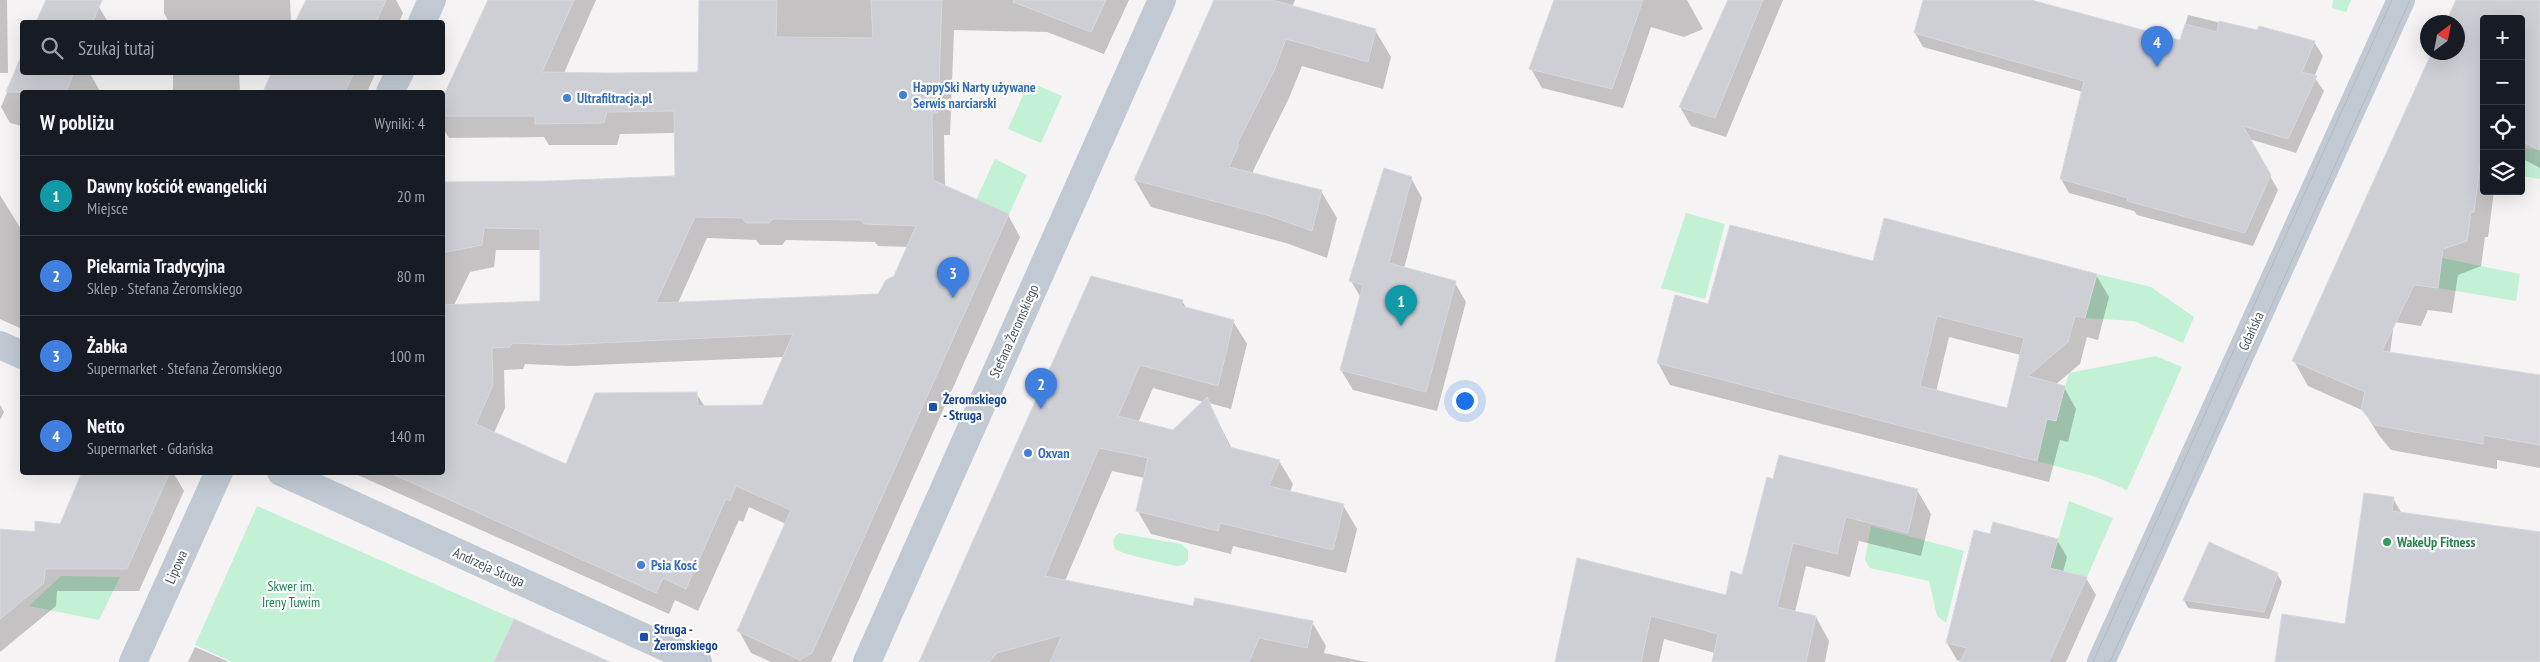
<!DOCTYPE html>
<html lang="pl">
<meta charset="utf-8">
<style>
:root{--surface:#171b24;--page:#242831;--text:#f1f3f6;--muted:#9ea1a6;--line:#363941;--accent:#1a73e8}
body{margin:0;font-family:"PT Sans Narrow",sans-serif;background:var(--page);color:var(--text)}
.controls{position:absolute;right:15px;top:15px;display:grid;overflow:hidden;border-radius:5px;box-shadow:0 5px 20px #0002}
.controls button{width:45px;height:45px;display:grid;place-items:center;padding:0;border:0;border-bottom:1px solid var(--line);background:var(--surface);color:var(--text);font:25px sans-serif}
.compass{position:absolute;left:2420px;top:15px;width:45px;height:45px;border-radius:50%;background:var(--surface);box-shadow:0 5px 20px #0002;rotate:32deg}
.you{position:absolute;left:1464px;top:400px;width:18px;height:18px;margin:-12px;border:4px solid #fff;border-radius:50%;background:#1a73e8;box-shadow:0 0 0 8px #1a73e833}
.badge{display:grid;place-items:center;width:32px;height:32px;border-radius:50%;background:var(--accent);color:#fff;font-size:16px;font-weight:700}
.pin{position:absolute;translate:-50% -41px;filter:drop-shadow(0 1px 2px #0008)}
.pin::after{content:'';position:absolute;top:26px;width:18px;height:15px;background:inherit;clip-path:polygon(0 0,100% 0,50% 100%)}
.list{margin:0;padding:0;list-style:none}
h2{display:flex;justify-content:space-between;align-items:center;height:65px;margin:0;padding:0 20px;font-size:21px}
h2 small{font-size:16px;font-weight:400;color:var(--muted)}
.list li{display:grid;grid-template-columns:32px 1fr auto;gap:15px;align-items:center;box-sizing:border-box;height:80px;padding:0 20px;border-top:1px solid var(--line)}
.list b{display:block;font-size:19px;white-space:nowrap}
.list p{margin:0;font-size:16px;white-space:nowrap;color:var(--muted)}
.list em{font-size:16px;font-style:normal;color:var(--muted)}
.icon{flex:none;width:28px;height:28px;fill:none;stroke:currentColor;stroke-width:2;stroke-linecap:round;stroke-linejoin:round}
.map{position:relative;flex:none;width:2540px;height:662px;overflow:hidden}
.search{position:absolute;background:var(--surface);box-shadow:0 5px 20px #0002;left:20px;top:20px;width:425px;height:55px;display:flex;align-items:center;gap:12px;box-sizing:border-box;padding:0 18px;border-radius:5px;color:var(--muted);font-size:19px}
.panel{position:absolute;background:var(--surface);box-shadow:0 5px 20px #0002;left:20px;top:90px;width:425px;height:385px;border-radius:5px}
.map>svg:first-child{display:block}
</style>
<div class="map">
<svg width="2540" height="662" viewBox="0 0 2540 662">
<rect width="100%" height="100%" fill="#f5f3f3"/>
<path fill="#c3f1d5" d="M2333 0H2351L2346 12 2332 8Z
M1029 82 1062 96 1041 143 1008 129Z
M2521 148 2540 150V179L2521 176Z
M995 159 1027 175 1009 214 976 200Z
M1686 213 1725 224 1705 299 1661 288Z
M2442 258 2520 274 2516 301 2438 288Z
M2097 274 2151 287 2194 317 2183 343 2134 321 2085 318Z
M2156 356 2182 367 2127 490 2093 476 2037 461 2047 419 2056 421 2069 373Z
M2069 501 2113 518 2087 577 2050 568Z
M257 506 514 619 494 662H232L195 645Z
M1871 526 1964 551 1946 623 1937 616 1929 581 1870 568 1865 560Z
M1119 533 1181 544 1188 550V560L1184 565 1176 566 1126 554 1115 549C1112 541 1113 537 1119 533Z
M61 576 120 577 99 620 29 606Z"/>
<path fill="#0003" fill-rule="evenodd" d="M0 0H7L8 73H0Z
M47 0H86L99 7 108 22H37Z
M164 0H290L291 22H169L164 13Z
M307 0H396L403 13 399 22H297Z
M488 0H596L564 73 699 74 700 0H1129L1104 54 1047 32 954 30 950 135H944L945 187 1008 215 1020 237 831 662H771L751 653 739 631 786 524 749 507 743 522 739 520 698 611 675 600 669 614 351 472H442V183L549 182 676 177V133L620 134 617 145H549L544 137 449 138 442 127V101ZM707 238 756 240 760 245H782L786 240 875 242 878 246 909 247 895 277 879 295 678 303ZM496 250H541V302L454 305 470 272 494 267ZM784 357 763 406 705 407 696 393 567 466 494 433 505 408 504 370 523 369 525 364 571 366Z
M1215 0H1295L1292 7 1375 30 1391 57 1383 89 1302 66 1289 98 1253 171V174L1321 191 1337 218 1327 258 1286 243 1151 207 1135 180Z
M1555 0H1687L1703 29 1684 37 1651 27 1623 108 1542 88 1531 69Z
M1729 0H1783L1726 137 1691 126 1680 107Z
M1925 0H2026L2181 41 2188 15 2258 32 2314 42 2323 56 2314 77 2324 91 2296 153 2249 139 2278 190 2253 246 2137 215 2134 211 2069 193 2061 179 2083 92 1923 47 1915 33Z
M2458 0H2540V168L2521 158V19H2484V191H2494L2488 237H2485L2481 266 2458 275 2452 313 2428 310 2421 326 2394 322 2390 353 2540 376V468L2497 460V469L2391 450 2378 434 2364 411 2308 386 2294 361 2458 52V22H2448Z
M22 57V72H89L100 91 173 90V72H239L240 92H22V126L10 123 1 107Z
M273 72H376L367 92H264Z
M1411 178 1422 198 1404 269 1455 283 1466 302 1437 411 1353 390 1341 370 1361 298 1351 281Z
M0 195 19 226 22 228V329L0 319Z
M1874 263 2096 275 2109 297 2098 340 2087 337 2080 364 2055 385 2064 387 2076 409 2068 442 2060 440 2049 482 1670 385 1658 363 1676 296 1709 305ZM1949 337 2021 355 2008 410 1936 392Z
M1182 301 1187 309 1233 321 1247 344 1231 409 1209 403 1232 449 1279 461 1293 484 1290 492 1343 505 1357 529 1346 573 1233 546 1231 554 1151 534 1137 510 1145 478 1112 471 1065 581 1194 607 1312 622 1326 646 1324 653 1366 662H920ZM1153 388 1204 402 1173 432 1138 423Z
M0 405 4 412 0 420Z
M84 472H173L184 491 139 591H57L56 606 0 652V530L36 531 61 525Z
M1768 479 1917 490 1931 514 1921 556 1859 541 1850 577 1806 566 1795 612 1816 617 1829 641 1825 662H1713L1715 653 1664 639 1659 662H1556L1578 560 1727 596 1743 577Z
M2393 498 2402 514 2540 534V662H2276L2346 625Z
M1991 535 2057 540 2067 557 2063 572 2086 578 2096 595 2066 662H1962L1957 660 1947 643Z
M2277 574 2282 582 2269 619 2188 608 2184 600Z
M195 647 229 662H188Z"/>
<path fill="#cdcfd5" stroke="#d7d9de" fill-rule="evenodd" d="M46 0H102L93 22H36Z
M306 0H386L376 22H295Z
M488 0H574L542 72 607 73 698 72 699 0H777L776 37 873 38 871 0H942L938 113H932L933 180 1009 214 812 653 800 660 737 631 791 510 736 486 730 501 726 499 686 589 663 578 656 593 388 472H442V305L540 301V229L484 228 482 245 442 253V182L549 181 675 176 674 111 607 112 604 123 535 124V116H442V99ZM695 217 742 218 746 223H769L773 219 861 220 864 224 916 226 894 276 886 280 878 294 656 303ZM793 334 762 405 698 406 697 392 595 393 566 464 476 424 493 385 492 348 510 347 512 343 558 345Z
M1014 0H1106L1091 32 1013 2Z
M1214 0H1272L1376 29 1368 62 1286 39 1274 71 1237 144 1239 145 1229 167 1322 190 1312 231 1270 216 1134 180Z
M1554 0H1643L1612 89 1529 69Z
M1728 0H1763L1715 118 1679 107Z
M1923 0H2031L2180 40 2185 24 2217 32 2219 21 2257 30 2259 26 2315 41 2302 72 2317 76 2288 139 2243 126 2271 175 2245 233 2127 201 2128 198 2060 179 2084 81 1914 33Z
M2456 0H2540V150L2521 141V19H2484V159L2480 165 2474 212H2471L2467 241 2443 249 2438 288 2414 285 2382 351 2540 375V445L2483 435V444L2375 425 2361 409 2365 392 2292 361 2432 52H2458V22H2446Z
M22 54V72H74L66 92H6Z
M272 72H354L345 92H263Z
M1384 168 1412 177 1389 263 1456 281 1426 392 1340 370 1363 285 1349 281Z
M1884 218 2097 274 2085 318 2075 316 2068 342 2028 376 2065 386 2056 421 2047 419 2037 461 1657 363 1675 295 1708 304 1730 225 1873 261ZM1937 316 2024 338 2007 408 1920 386Z
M1091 276 1183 300 1181 306 1234 320 1218 386 1140 365 1118 416 1173 430 1207 397 1229 447 1280 460 1269 486 1344 504 1333 550 1220 523 1218 531 1136 511 1148 458 1099 448 1045 576 1193 606 1195 598 1313 621 1307 648 1259 638 1249 662H1050L1062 635 997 653 989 662H919Z
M1779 455 1918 489 1908 533 1846 517 1837 554 1793 543 1777 607 1816 616 1806 662H1712L1718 634 1651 616 1641 662H1555L1577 558 1726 595 1731 571 1742 575 1767 477 1773 479Z
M82 472H170L127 569H45L44 583 0 619V529L35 532V521L60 524Z
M2364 493 2394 497 2392 511 2540 532V662H2275L2282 614 2345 624Z
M1993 522 2058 539 2050 568 2087 577 2049 662H1960L1967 648 1946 643 1974 530 1990 534Z
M2209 542 2278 573 2264 612 2183 600Z
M514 619 610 662H494Z"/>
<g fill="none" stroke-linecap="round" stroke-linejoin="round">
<path stroke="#c1cad2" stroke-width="28" d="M422 22 432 0
M390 92 400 72
M133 662 219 472"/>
<path stroke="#c1cad2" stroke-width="28" d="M0 345 22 355
M281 472 698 662
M867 662 1162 0
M2101 662 2401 0"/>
<path stroke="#b5b8bd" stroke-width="1" d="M2093 662 2392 0
M2110 662 2410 0"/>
</g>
<g fill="#3f7fe0" stroke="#fff" stroke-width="2">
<circle cx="903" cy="95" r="5"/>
<circle cx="567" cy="98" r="5"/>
<circle cx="1028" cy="453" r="5"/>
<circle cx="641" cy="565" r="5"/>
</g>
<g fill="#1a4fb4" stroke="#fff" stroke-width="2">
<rect x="928" y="402" width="10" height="10" rx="2.5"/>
<rect x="639" y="632" width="10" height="10" rx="2.5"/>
</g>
<circle fill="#2e9e5b" stroke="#fff" stroke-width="2" cx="2387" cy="542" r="5"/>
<g text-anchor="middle" stroke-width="4.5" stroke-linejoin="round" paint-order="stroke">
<g font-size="14" font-weight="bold" fill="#366cbe" stroke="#fff" text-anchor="start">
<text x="913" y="92">HappySki Narty używane<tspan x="913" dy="16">Serwis narciarski</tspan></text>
<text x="577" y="103">Ultrafiltracja.pl</text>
<text x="1038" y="458">Oxvan</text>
<text x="651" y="570">Psia Kosć</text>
</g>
<g font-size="14" fill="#4a5661" stroke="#fff">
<text transform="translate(1014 331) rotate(-66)" y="5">Stefana Żeromskiego</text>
<text transform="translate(2251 331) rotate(-65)" y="5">Gdańska</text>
<text transform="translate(176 567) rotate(-66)" y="5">Lipowa</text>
<text transform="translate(489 567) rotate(24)" y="5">Andrzeja Struga</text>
</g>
<g font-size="14" font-weight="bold" fill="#164399" stroke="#fff" text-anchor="start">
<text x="943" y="404">Żeromskiego<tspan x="943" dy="16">- Struga</tspan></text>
<text x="654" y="634">Struga -<tspan x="654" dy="16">Żeromskiego</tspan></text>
</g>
<g font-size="14" font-weight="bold" fill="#27864d" stroke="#fff" text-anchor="start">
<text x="2397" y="547">WakeUp Fitness</text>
</g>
<g font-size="14" fill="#17864f" stroke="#fff">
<text x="291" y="591">Skwer im.<tspan x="291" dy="16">Ireny Tuwim</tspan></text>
</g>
</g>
</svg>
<div class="controls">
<button>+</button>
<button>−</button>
<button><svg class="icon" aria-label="locate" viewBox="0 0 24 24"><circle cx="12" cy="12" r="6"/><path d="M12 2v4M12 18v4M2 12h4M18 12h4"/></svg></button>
<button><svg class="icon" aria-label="layers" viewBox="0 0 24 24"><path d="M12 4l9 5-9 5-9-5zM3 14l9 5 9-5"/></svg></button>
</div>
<svg class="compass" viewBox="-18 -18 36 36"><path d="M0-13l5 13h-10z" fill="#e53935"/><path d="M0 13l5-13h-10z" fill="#9ea1a6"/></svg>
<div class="you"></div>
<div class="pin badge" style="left:1401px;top:326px;background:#0f9aa8">1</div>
<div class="pin badge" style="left:1041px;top:409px;background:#3f7fe0">2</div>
<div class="pin badge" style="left:953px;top:298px;background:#3f7fe0">3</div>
<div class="pin badge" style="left:2157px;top:67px;background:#3f7fe0">4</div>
<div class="search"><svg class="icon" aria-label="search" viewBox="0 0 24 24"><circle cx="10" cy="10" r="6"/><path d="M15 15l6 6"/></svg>Szukaj tutaj</div>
<section class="panel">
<h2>W pobliżu<small>Wyniki: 4</small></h2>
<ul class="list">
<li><span class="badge" style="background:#0f9aa8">1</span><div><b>Dawny kościół ewangelicki</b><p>Miejsce</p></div><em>20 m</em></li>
<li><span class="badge" style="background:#3f7fe0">2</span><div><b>Piekarnia Tradycyjna</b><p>Sklep · Stefana Żeromskiego</p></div><em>80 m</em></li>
<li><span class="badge" style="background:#3f7fe0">3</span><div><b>Żabka</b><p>Supermarket · Stefana Żeromskiego</p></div><em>100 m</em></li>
<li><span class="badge" style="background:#3f7fe0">4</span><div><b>Netto</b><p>Supermarket · Gdańska</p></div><em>140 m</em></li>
</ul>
</section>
</div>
